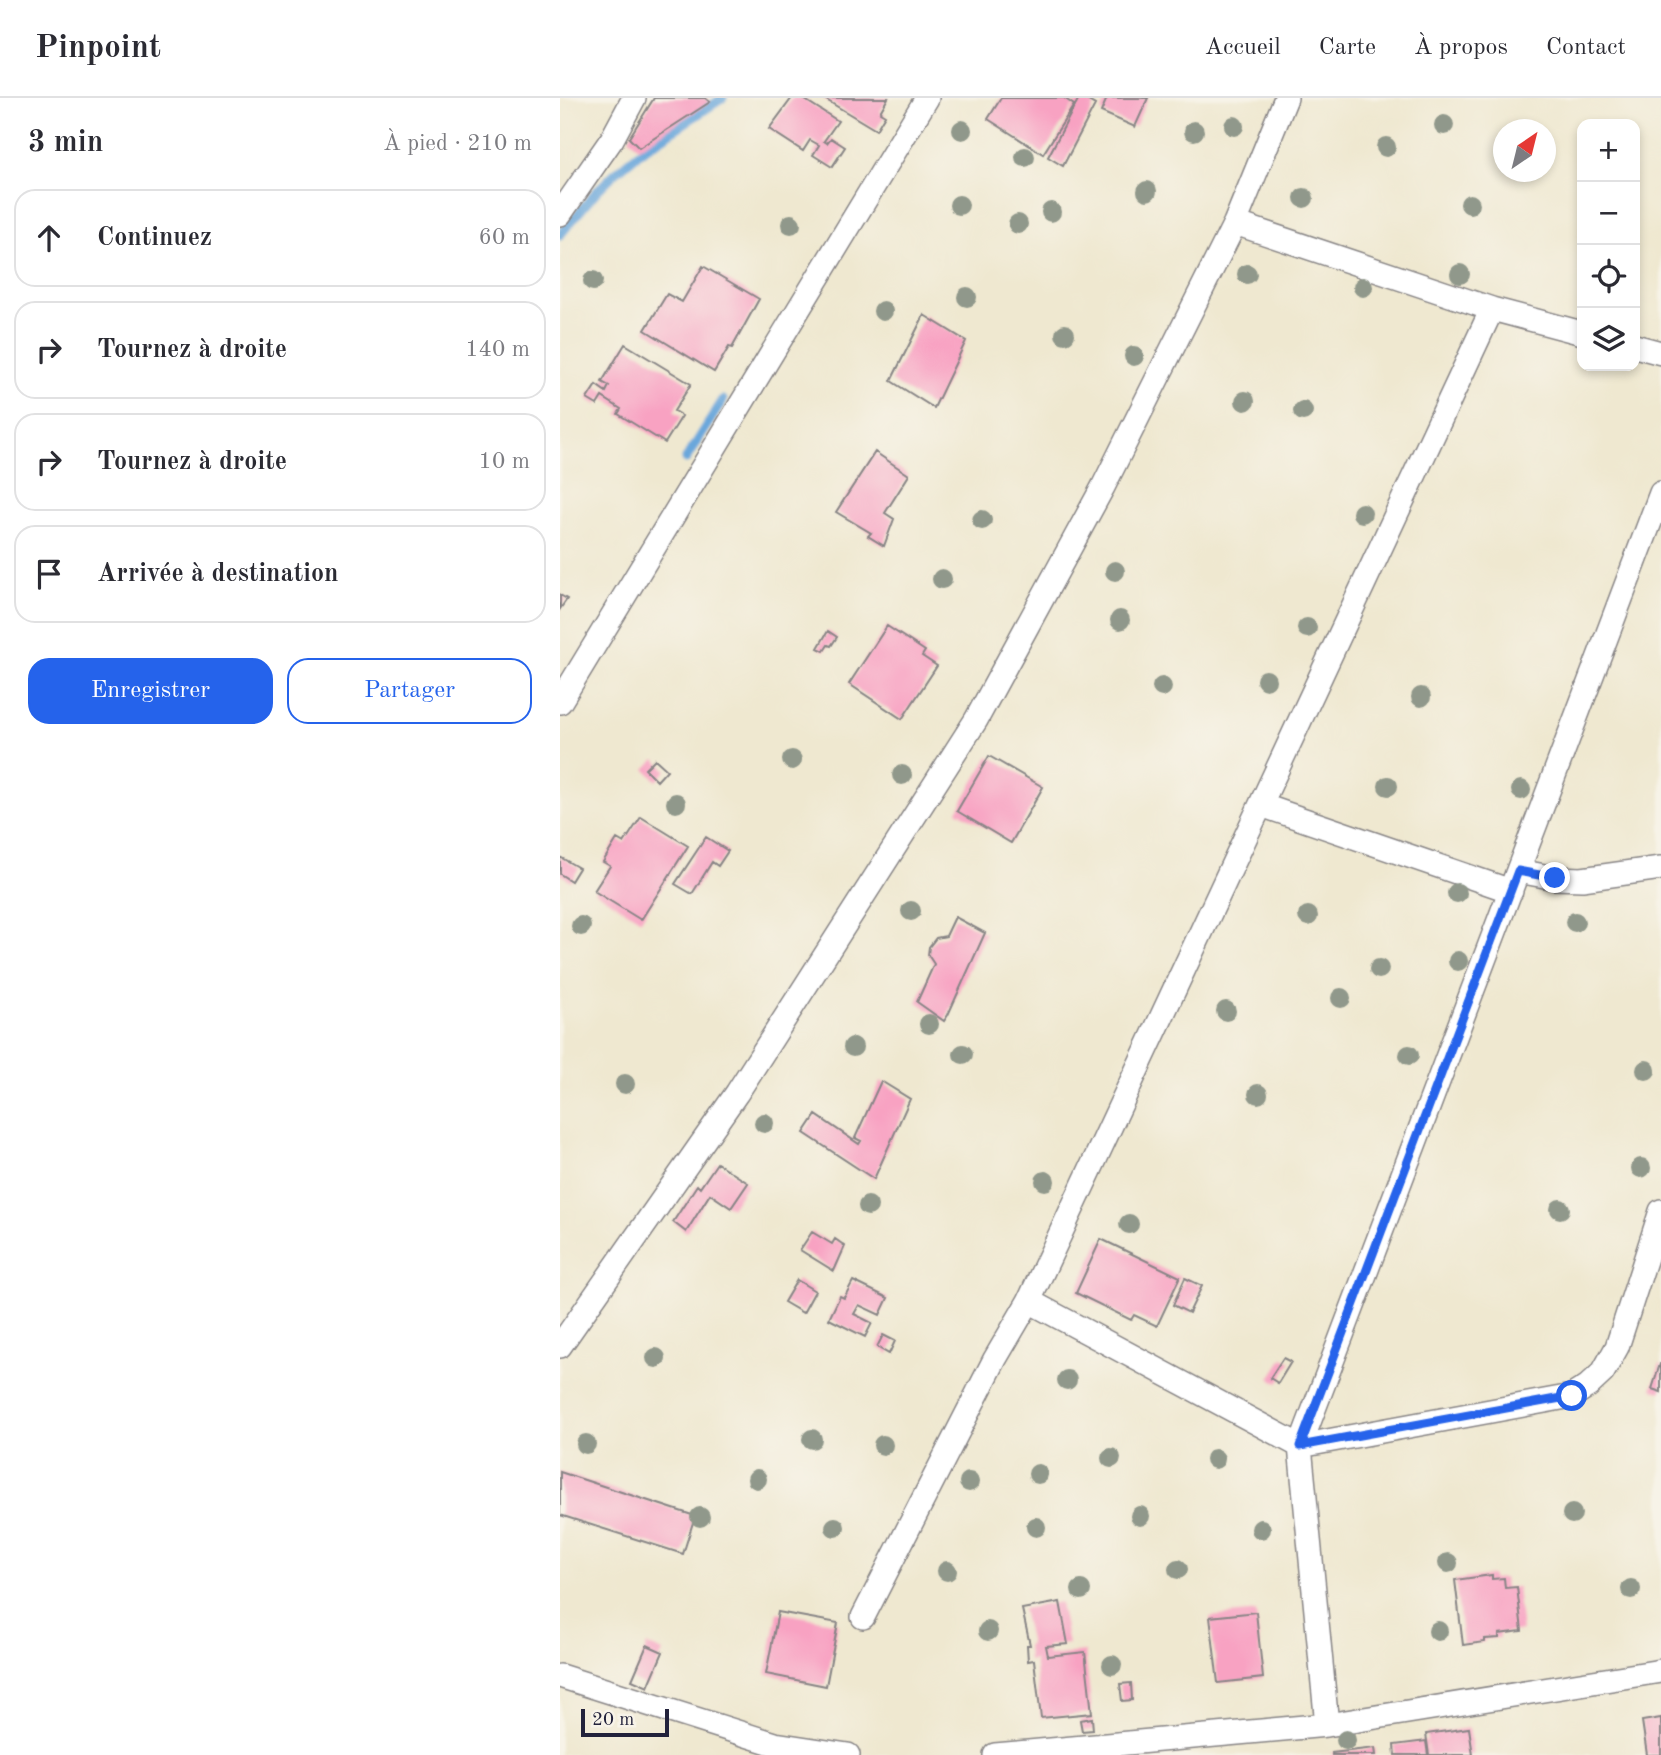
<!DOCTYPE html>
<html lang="fr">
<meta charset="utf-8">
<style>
:root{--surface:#fff;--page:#f2f2f3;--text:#2b2b33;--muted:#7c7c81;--line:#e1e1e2;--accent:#2563eb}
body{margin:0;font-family:"Old Standard TT",serif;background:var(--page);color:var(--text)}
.controls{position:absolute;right:21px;top:21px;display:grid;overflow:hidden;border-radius:14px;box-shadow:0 4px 10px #0003}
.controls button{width:63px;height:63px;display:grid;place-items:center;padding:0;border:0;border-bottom:2px solid var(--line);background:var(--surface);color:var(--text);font:35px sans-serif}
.compass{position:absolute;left:933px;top:21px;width:63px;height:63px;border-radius:50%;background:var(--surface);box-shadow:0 4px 10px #0003;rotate:35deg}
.scale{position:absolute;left:21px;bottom:18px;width:88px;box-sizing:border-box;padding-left:7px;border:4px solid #22223b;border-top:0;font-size:19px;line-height:24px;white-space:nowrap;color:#22223b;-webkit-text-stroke:5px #f7f3e8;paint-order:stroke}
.stop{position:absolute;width:21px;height:21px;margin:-16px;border:5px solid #2563eb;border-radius:50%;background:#fff}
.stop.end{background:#2563eb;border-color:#fff;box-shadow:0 2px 7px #0008}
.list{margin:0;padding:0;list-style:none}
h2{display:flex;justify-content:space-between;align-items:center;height:91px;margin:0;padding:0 28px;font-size:30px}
h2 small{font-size:23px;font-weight:400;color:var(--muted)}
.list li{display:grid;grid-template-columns:46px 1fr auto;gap:21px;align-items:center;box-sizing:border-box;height:98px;margin:0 14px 14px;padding:0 14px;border:2px solid var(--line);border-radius:21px}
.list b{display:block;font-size:26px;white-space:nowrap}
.list em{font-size:23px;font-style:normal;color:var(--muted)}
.actions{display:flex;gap:14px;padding:21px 28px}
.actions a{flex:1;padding:16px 0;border:2px solid var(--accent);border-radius:21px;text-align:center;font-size:24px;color:var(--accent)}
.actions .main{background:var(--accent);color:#fff}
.icon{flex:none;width:38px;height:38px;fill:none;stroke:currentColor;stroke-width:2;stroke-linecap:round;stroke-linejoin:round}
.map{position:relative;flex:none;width:1101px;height:1657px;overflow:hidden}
header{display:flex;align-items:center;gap:42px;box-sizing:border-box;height:98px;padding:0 35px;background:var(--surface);border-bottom:2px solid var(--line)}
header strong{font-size:33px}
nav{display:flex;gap:38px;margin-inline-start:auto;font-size:24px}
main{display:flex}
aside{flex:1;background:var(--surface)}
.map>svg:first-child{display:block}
</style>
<header>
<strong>Pinpoint</strong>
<nav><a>Accueil</a><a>Carte</a><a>À propos</a><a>Contact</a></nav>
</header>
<main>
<aside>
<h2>3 min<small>À pied · 210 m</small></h2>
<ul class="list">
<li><svg class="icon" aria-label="ahead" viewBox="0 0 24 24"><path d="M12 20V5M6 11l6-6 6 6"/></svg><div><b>Continuez</b></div><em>60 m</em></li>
<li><svg class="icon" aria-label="right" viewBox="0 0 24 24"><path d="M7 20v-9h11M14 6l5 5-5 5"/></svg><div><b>Tournez à droite</b></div><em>140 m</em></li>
<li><svg class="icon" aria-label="right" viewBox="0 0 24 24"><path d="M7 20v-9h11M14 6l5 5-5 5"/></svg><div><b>Tournez à droite</b></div><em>10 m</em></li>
<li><svg class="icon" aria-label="arrive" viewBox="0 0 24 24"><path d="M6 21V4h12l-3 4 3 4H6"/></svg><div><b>Arrivée à destination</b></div></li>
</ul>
<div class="actions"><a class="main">Enregistrer</a><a>Partager</a></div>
</aside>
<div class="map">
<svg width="1101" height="1657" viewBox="0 0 1101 1657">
<rect width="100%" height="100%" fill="#f7f3e8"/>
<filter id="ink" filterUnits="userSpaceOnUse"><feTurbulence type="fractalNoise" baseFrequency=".0143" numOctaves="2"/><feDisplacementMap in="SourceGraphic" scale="14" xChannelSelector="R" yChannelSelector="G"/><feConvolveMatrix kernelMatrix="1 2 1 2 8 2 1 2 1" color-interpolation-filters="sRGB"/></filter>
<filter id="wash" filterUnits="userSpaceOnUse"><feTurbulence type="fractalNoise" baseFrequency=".00686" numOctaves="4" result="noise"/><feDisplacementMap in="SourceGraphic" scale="28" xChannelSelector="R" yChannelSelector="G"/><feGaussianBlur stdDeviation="1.57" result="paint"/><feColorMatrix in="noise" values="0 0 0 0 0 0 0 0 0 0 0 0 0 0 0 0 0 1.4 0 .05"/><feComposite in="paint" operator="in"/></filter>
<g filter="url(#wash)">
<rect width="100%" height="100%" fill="#efe8d0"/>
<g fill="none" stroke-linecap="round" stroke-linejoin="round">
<path stroke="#6aa7db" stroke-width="9" d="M0 137 36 94 54 76 79 55 163 0
M126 361 163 302"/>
</g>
<g id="blocks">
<path fill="#f8a2c2" d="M94 0H145L150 4 79 50 69 40Z
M232 0H242L278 23 264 43 267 45 271 40 285 49 272 69 253 57 259 47 250 42 243 53 209 31Z
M263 0H328L320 14 325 17 316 32Z
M441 0H504L514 7 483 56 428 21Z
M519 0H523L535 7 503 68 488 59Z
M547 0H588L575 29 541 14Z
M143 168 199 201 172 250 169 249 154 274 85 232 107 196 122 204Z
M364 217 406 243 374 310 331 283Z
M65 246 131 286 114 313 122 318 105 345 58 316 61 311 42 299 37 307 27 301 36 287 46 294 49 288 42 284Z
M315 354 349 377 325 415 334 421 324 448 308 438 311 435 276 414Z
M0 497 7 501 0 511Z
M327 528 365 553 362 558 377 568 342 621 289 586Z
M268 533 277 539 271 548 268 547 264 553 258 550Z
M429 658 483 689 451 745 397 713Z
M95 661 107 672 97 683 85 671Z
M81 719 128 748 81 822 34 793 50 768 43 764 57 741 64 745Z
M146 739 168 753 158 768 152 764 132 796 115 786Z
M0 759 19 770 11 783 0 776Z
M395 819 425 835 388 917 384 923 357 904 374 866 368 857 369 849 376 840 386 838Z
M321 983 350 1001 314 1081 244 1035 256 1017 299 1046 301 1043 295 1040Z
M157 1065 188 1085 171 1110 150 1096 126 1134 113 1124 137 1087 140 1090Z
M252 1134 272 1146 275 1141 285 1148 274 1173 240 1152Z
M541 1141 620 1179 597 1228 574 1217 571 1222 516 1195Z
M625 1180 642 1188 629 1215 613 1207Z
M237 1182 255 1193 243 1215 224 1204Z
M293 1183 328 1200 320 1217 299 1207 294 1216 312 1225 305 1239 269 1221 280 1198 284 1200Z
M323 1237 335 1243 329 1256 317 1249Z
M723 1260 731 1264 718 1285 710 1280Z
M1100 1266H1101V1294L1092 1291Z
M0 1374 135 1418 123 1456 0 1417Z
M932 1477V1481L944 1480 945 1490 957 1489 962 1533 939 1536V1540L925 1541V1544L903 1547 895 1482Z
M500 1504 508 1546 486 1548 488 1558 525 1554 532 1615 481 1620 474 1562 468 1563 467 1547H470L462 1511Z
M218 1514 278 1525 266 1588 206 1576Z
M696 1514 703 1580 658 1585 650 1519Z
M87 1547 103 1554 88 1589 72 1582Z
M571 1585 572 1602 562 1603 560 1586Z
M532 1620 533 1632 522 1633 520 1622Z
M1101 1620V1657H1087L1082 1623Z
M909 1630 913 1657H869L866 1636Z
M866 1643 868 1657H835L834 1647Z
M815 1650 816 1657H772V1655Z"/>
</g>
</g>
<g filter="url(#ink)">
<use href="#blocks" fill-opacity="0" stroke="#888586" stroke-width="2"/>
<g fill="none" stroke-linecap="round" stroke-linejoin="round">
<defs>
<path id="minor" d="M0 116 52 41 74 0
M675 125 932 211 1022 235
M1075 248 1101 255
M0 604 367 0
M701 707 951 793
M958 773 995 780 1022 781 1101 770
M469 1203 740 1348 1012 1298 1028 1288 1043 1274 1057 1249 1101 1113
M0 1248 177 995 416 622 543 389 675 125 726 0
M303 1519 435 1261 469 1203 932 211
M0 1578 215 1646 288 1657
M767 1627 740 1348 1101 395
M435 1657 767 1627 1101 1573"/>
</defs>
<use href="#minor" stroke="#888586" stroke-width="26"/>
<use href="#minor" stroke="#fff" stroke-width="23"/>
</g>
<g fill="#90988b">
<circle cx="884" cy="27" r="10"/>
<circle cx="674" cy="28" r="10"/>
<circle cx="402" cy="32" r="10"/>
<circle cx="634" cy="33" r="10"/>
<circle cx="826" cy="49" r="10"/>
<circle cx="465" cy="59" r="10"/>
<circle cx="587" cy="93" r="10"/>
<circle cx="744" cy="100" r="10"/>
<circle cx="910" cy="106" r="10"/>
<circle cx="399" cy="107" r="10"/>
<circle cx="491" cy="114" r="10"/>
<circle cx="231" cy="126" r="10"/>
<circle cx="458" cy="126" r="10"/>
<circle cx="687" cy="176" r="10"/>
<circle cx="900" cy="176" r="10"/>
<circle cx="33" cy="183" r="10"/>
<circle cx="803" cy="189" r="10"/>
<circle cx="407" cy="199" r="10"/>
<circle cx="323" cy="213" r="10"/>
<circle cx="505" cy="236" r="10"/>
<circle cx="574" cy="258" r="10"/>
<circle cx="685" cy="303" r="10"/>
<circle cx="743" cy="313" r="10"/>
<circle cx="802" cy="415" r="10"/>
<circle cx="422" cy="422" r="10"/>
<circle cx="555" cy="473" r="10"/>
<circle cx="382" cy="481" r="10"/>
<circle cx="560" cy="522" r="10"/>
<circle cx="747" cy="530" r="10"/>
<circle cx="706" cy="582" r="10"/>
<circle cx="602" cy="589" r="10"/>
<circle cx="861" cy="599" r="10"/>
<circle cx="232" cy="662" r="10"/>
<circle cx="342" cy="677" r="10"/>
<circle cx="828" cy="688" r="10"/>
<circle cx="961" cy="692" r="10"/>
<circle cx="116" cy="705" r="10"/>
<circle cx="897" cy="795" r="10"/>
<circle cx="351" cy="813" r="10"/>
<circle cx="748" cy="818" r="10"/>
<circle cx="1015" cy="824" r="10"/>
<circle cx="21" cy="828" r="10"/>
<circle cx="898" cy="863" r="10"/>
<circle cx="819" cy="871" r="10"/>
<circle cx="781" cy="900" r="10"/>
<circle cx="666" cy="913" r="10"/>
<circle cx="369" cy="926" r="10"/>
<circle cx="293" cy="949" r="10"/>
<circle cx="403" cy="956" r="10"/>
<circle cx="849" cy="957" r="10"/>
<circle cx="1086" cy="972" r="10"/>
<circle cx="65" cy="986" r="10"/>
<circle cx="698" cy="996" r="10"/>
<circle cx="204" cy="1025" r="10"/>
<circle cx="1081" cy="1070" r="10"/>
<circle cx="485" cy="1083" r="10"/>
<circle cx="308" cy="1108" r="10"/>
<circle cx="1000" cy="1111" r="10"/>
<circle cx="569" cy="1126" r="10"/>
<circle cx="96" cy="1260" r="10"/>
<circle cx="507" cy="1282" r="10"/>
<circle cx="252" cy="1341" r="10"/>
<circle cx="26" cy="1346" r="10"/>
<circle cx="323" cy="1347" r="10"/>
<circle cx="551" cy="1360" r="10"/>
<circle cx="655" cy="1361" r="10"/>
<circle cx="478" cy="1376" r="10"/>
<circle cx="197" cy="1381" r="10"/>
<circle cx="409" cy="1384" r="10"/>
<circle cx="1012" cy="1416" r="10"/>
<circle cx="580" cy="1418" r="10"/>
<circle cx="140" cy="1419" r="10"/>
<circle cx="275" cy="1429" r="10"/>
<circle cx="476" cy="1429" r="10"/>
<circle cx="701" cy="1431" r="10"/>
<circle cx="888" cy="1465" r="10"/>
<circle cx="618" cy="1471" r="10"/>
<circle cx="387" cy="1473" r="10"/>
<circle cx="1071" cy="1491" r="10"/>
<circle cx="521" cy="1492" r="10"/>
<circle cx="428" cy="1533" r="10"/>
<circle cx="878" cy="1533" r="10"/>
<circle cx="552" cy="1567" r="10"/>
<circle cx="786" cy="1642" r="10"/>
</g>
</g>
<g fill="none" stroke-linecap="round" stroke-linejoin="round" filter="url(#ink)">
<path stroke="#2563eb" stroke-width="9" d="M995 780 958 773 740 1348 1012 1298"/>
</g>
</svg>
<div class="controls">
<button>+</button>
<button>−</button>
<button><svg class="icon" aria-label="locate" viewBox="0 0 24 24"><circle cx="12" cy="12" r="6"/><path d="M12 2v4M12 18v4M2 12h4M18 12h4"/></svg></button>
<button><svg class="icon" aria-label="layers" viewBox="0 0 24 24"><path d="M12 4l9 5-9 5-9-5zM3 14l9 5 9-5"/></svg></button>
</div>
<svg class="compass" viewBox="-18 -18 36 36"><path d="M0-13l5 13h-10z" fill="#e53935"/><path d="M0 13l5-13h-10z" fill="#7c7c81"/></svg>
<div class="scale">20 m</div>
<div class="stop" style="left:1012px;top:1298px"></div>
<div class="stop end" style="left:995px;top:780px"></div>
</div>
</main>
